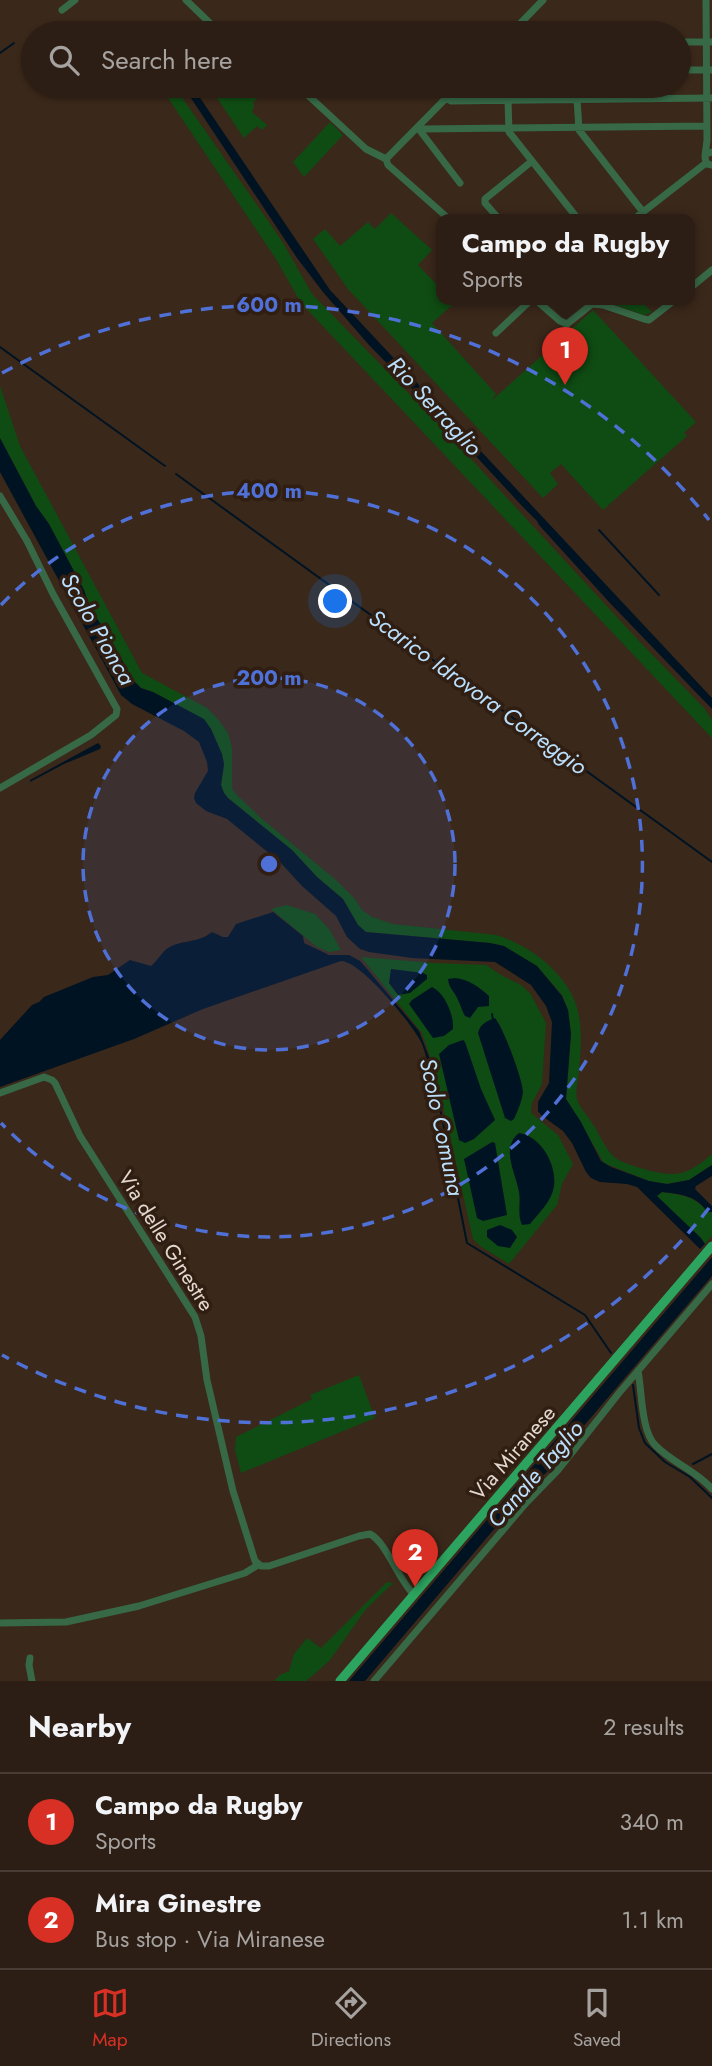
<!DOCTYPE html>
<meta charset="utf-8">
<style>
:root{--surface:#2c1e14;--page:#34271d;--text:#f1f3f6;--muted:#a6a2a0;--line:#483c34;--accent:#d93025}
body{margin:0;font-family:Jost,sans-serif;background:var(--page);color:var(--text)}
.you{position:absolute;left:336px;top:602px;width:24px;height:24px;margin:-18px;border:5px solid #fff;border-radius:50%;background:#1a73e8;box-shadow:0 0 0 10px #1a73e833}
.badge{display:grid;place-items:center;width:46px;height:46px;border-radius:50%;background:var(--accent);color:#fff;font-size:23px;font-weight:700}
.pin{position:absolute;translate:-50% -58px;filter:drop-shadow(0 2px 4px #0008)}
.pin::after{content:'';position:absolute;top:37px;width:24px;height:21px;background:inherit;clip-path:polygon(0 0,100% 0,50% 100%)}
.popup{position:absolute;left:436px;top:214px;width:259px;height:91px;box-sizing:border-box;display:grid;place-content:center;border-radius:14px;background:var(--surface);filter:drop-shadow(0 2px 5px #0005);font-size:23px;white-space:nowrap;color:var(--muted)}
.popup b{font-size:26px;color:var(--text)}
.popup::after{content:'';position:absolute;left:50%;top:100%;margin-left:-14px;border:14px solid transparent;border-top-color:var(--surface)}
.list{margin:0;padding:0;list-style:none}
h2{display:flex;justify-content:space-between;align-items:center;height:91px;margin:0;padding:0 28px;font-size:30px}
h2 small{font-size:23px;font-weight:400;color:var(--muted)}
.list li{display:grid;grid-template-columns:46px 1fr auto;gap:21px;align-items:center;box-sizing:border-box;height:98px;padding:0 28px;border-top:2px solid var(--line)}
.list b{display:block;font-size:26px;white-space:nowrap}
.list p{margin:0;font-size:23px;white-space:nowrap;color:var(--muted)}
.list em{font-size:23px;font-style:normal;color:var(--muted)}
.icon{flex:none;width:38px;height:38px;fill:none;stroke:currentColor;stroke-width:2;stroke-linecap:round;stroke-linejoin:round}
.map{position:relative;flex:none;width:712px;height:1681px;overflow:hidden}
.search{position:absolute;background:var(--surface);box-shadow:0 2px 5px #0004;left:21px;right:21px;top:21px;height:77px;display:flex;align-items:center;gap:18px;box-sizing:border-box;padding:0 24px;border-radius:38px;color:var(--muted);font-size:26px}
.sheet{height:287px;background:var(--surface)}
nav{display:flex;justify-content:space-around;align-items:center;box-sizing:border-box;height:98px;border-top:2px solid var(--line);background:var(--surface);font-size:19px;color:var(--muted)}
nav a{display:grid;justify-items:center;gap:4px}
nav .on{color:var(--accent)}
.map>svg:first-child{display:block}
</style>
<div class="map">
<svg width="712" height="1681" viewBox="0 0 712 1681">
<rect width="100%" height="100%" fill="#3a281a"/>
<path fill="#0f4c13" d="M160 86H174L282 241 312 294 448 434 639 641 704 708 712 720V738L301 303 276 259Z
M225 86H268L253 103 254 106 252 112 267 125 262 130 257 126 244 138 217 98Z
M330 122 343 135 304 177 293 162Z
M391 213 432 250 418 265 441 289V299H459L432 323 496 394 491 401 593 310 696 422 684 433 687 436 603 510 561 464 550 473 558 484 543 498 348 289 313 239 325 229 340 246 368 222 375 229Z
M598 299H639L652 312 644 315Z
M0 386 20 446 142 673 207 708 218 719 228 733 232 748V788L235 793 261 818 336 880 354 898 362 910 372 917 393 924 496 935C526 944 556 966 571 993 584 1016 581 1046 579 1072 578 1080 575 1091 577 1099 580 1110 592 1120 597 1131 612 1159 613 1160 644 1169 675 1178 687 1176 712 1154V1165L689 1180 667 1184 649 1181 604 1163 566 1099 571 1034 568 1010 562 995 537 966 504 946 490 943 366 932 358 925 343 899 317 877 292 850 228 798 224 793 221 785 224 765 222 754 211 729 203 719 153 692 141 688 133 680 107 633 91 610 84 590 49 524 36 506 0 438Z
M286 905 315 914 329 929 341 950 329 952 317 947 271 909Z
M361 957 434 963 486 965 501 975 521 985 530 993 546 1023 542 1084 532 1103 531 1113 558 1135 573 1164 562 1184 557 1205 509 1264 480 1246 473 1239 447 1123 431 1059 422 1033Z
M662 1192C684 1195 695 1197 710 1213L712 1212V1236L705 1244 698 1235 660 1201 657 1196Z
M359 1375 375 1418 241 1473 235 1450 236 1437 312 1399 310 1395Z
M387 1582 395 1584 391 1585 366 1609 330 1660 318 1671 306 1681H274L280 1675 289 1671 294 1654 307 1638 321 1648Z"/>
<path fill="#001323" d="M183 86H192L330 290 712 698V709L609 602 539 525 537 521 522 506 435 412 369 345 323 292 297 258Z
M0 438 36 506 49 524 84 590 91 610 107 633 133 680 141 688 153 692 204 719 211 729 222 754 224 764 221 785 224 793 228 798 292 850 317 877 343 899 358 925 366 932 490 943 504 946 537 966 562 996 568 1010 571 1034 566 1099 581 1122 601 1161 611 1167 649 1181 667 1184 689 1180 712 1165V1176L696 1186 695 1189 712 1206V1212H707C698 1196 680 1194 662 1192L657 1196 701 1238 705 1244 700 1249 637 1187 627 1184 600 1182 591 1178 586 1172 572 1143 563 1131 541 1115 538 1111V1102L549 1083 552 1022 546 1006 531 985 495 962 412 958 369 952 360 949 347 937 336 916 302 886 280 862 227 819 206 811 196 803 194 798 195 793 208 771 207 762 199 742 184 731 132 704 121 695 0 472Z
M98 743 101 746 100 749 64 764 30 782V780Z
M273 912 303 936 304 943 329 955H349L360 961 367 969 419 1031 431 1062 439 1099 437 1102C432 1083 429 1063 422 1044 414 1026 361 961 341 961L203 1009 134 1039 0 1087V1040L32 1005 39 1002 44 997 93 977 108 975 130 960 151 966C157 961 162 952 168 948 182 939 197 944 212 932L223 937H228L236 924Z
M391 969 423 973 427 975V979L410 993 398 995 389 983Z
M455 978C468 979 479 987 489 996V1006L478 1007 470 1018 465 1016C462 1011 461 1006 458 1000 455 992 449 989 448 979Z
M432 987C445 993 454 1015 453 1029L444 1036 433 1038 409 1004 412 1000Z
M495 1018C503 1027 523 1080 523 1092 522 1101 518 1110 514 1119L511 1121 505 1118 478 1033C480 1024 487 1021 495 1018Z
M463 1040 465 1042 481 1089 495 1120 474 1139 465 1143 459 1140 439 1054 449 1045Z
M519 1133C541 1136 557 1165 554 1186 552 1201 539 1213 530 1224L522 1225C517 1214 521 1203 519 1192 516 1173 500 1148 519 1133Z
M492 1142 495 1143 507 1215 483 1221 477 1218 464 1159Z
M500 1225 512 1230 517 1237 510 1248 498 1246 487 1237V1230Z
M712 1257V1276L564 1449 550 1469 524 1494 365 1681H349Z"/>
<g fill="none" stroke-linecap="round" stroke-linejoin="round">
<path stroke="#001323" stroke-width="2" d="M0 53 14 43
M0 347 165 466
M176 474 712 862
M599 530 659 595
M492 1014 493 1020
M438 1098 467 1243 585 1315 611 1353
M633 1385 639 1428 645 1443 665 1462 690 1477 712 1498
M693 1464 712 1454"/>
<path stroke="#376947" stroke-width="7" d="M186 0 214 27
M62 10 75 0
M511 33 543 0
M679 42H712
M679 70H712
M298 86 366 149 386 159 458 86
M446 98 451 101 712 98
M577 99 579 130 643 212
M508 100 509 132 578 219
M417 128 424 129 707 126
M418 128 460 183
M712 152 706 154 705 158 707 164 712 165
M705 156 707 140 706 0
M386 159 388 165 449 219
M499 219 485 203V199L532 161
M634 219 706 163
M689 289 712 270
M535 299 560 321 567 324 592 304 603 305 644 319 649 320 676 299
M496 333 532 299
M0 496 27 541 53 594 117 709 116 715 91 735 0 788
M0 1093 44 1077 52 1080 55 1083 80 1136 195 1317 201 1336 207 1380 233 1491 255 1561 261 1566H269L359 1536 370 1534C386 1542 398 1579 414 1595
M638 1371C642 1391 641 1430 655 1445 672 1463 696 1470 712 1489
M0 1623 66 1622 139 1606 245 1573 258 1565
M30 1658 29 1665 32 1681
M374 1681 526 1503 558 1470 619 1393 712 1284"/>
<path stroke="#2ca35f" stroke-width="9" d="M340 1681 712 1246"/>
</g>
<circle cx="269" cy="864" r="186" fill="#4f70d6" fill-opacity=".12"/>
<g fill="none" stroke="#4f70d6" stroke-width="3.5" stroke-dasharray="12 9">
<circle cx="269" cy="864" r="186"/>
<path d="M1 605A373 373 0 1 1 1 1123"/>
<path d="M709 1208A559 559 0 0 1 2 1355M2 373A559 559 0 0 1 709 520"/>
</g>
<g text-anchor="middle" stroke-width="7" stroke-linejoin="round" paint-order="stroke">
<g font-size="21" fill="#e4d8cf" stroke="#2f1e11">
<text transform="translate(166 1241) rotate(58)" y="7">Via delle Ginestre</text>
<text transform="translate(513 1453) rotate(-49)" y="7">Via Miranese</text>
</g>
<g font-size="23" font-style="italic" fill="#bbe0fe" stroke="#2f1e11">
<text transform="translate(435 406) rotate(47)" y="8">Rio Serraglio</text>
<text transform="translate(98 629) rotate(60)" y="8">Scolo Pionca</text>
<text transform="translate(478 692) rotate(36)" y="8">Scarico Idrovora Correggio</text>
<text transform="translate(442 1127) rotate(78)" y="8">Scolo Comuna</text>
<text transform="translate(535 1474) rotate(-49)" y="8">Canale Taglio</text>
</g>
</g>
<circle cx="269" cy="864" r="10" fill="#4f70d6" stroke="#2f1e11" stroke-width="3.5"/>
<g font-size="21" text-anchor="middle" font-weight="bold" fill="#4f70d6" stroke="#2f1e11" stroke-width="7" stroke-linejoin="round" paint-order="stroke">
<text x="269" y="312">600 m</text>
<text x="269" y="498">400 m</text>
<text x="269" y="685">200 m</text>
</g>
</svg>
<div class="you"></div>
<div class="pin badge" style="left:565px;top:385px">1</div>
<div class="popup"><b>Campo da Rugby</b>Sports</div>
<div class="pin badge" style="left:415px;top:1587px">2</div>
<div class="search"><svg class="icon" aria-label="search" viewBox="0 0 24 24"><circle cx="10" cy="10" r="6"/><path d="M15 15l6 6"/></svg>Search here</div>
</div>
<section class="sheet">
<h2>Nearby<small>2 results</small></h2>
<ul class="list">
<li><span class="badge">1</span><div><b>Campo da Rugby</b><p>Sports</p></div><em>340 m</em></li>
<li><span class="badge">2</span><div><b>Mira Ginestre</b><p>Bus stop · Via Miranese</p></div><em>1.1 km</em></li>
</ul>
</section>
<nav>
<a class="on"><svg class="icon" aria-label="map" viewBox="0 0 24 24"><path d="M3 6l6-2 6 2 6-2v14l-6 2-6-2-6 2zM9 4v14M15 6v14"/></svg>Map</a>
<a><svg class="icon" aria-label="directions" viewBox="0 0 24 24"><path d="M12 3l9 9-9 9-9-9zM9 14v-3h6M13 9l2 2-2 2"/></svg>Directions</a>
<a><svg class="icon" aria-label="saved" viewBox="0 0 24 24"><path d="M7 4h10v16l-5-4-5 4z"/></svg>Saved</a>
</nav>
